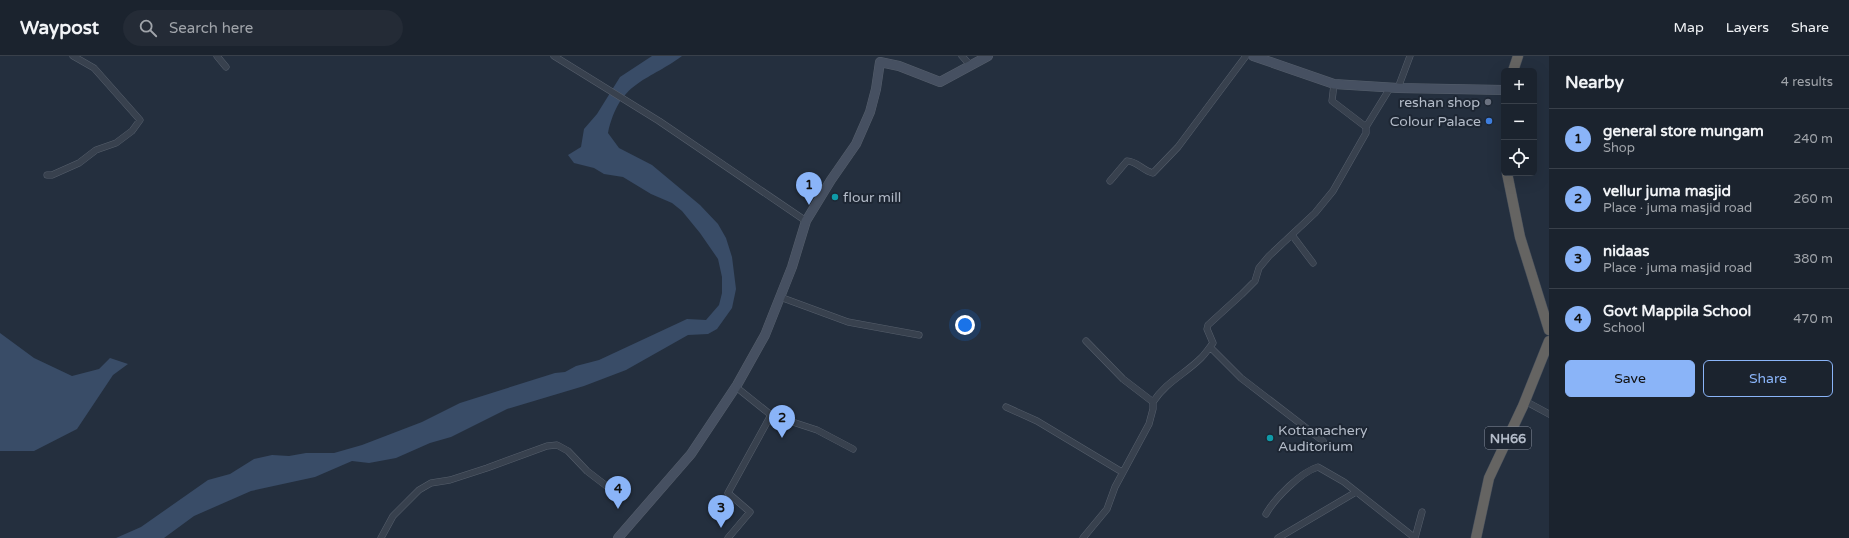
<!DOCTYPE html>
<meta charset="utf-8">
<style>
:root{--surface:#1b232e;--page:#242b36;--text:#f1f3f6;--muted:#a0a4aa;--line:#39404a;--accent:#8ab4f8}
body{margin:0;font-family:"Varela Round",sans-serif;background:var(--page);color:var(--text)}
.controls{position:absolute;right:12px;top:12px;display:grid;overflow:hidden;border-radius:6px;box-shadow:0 4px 16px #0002}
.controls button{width:36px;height:36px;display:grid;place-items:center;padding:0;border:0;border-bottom:1px solid var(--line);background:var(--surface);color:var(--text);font:20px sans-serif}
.you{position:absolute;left:965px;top:269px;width:14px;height:14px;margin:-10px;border:3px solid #fff;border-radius:50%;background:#1a73e8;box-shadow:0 0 0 6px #1a73e833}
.badge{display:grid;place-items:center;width:26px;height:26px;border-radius:50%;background:var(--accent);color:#111;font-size:13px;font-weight:700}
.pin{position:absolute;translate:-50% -33px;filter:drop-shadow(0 1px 2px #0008)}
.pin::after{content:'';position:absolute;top:21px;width:14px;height:12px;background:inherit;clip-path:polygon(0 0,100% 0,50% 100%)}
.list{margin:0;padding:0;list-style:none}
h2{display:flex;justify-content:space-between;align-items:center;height:52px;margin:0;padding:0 16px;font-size:17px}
h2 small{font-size:13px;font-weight:400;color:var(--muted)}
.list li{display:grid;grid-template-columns:26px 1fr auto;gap:12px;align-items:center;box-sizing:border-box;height:60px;padding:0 16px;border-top:1px solid var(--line)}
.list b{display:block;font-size:15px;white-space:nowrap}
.list p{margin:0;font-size:13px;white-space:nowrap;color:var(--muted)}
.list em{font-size:13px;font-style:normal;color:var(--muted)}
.actions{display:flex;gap:8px;padding:12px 16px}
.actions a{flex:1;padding:9px 0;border:1px solid var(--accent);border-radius:6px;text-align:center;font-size:14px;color:var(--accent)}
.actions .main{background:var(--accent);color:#111}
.icon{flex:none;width:22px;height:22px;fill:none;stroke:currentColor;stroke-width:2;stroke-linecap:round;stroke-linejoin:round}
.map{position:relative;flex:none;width:1549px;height:482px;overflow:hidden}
header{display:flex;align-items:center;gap:24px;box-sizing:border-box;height:56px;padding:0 20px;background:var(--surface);border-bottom:1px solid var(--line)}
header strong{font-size:19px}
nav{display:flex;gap:22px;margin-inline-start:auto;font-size:14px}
.search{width:280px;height:36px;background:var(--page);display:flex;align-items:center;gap:10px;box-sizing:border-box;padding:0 14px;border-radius:22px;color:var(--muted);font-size:15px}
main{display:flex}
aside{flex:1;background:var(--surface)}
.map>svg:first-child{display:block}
</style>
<header>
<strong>Waypost</strong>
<div class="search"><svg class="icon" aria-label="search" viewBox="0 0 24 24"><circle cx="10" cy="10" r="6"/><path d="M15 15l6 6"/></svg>Search here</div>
<nav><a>Map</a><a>Layers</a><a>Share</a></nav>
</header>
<main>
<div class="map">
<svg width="1549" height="482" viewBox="0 0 1549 482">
<rect width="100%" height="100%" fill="#242f3e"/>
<path fill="#394c67" d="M652 0H682C645 27 620 25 608 77L619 92 652 109 700 149 718 168 726 182 732 201 736 233 732 252 717 273 708 278 688 279 626 314 584 330 507 353 451 381 430 387 396 402 369 407 352 405 315 421 251 435 194 460 164 482H116L141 471 208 424 230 418 254 403 272 399 289 400 306 397H334L362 389 422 366 460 347 555 317 565 316 576 310 599 304 687 263 706 264 719 249 722 237V221L718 203 700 177 682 155 672 147 651 138 623 121 604 118 594 112 574 107 568 99 581 91 584 73 597 58 620 21Z
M0 277 34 302 72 320 99 313 110 302 128 308 113 319 77 373 34 395H0Z"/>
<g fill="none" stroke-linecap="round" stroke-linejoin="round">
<defs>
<path id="minor" d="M217 0 226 11
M554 0 659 65 806 165
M962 0 970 9
M1398 32 1410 0
M1366 71 1390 32
M47 119H52L79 107 96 94 116 87 132 75 140 64 94 12 73 0
M1110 125 1127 105C1137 105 1143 115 1153 117L1178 91 1246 0
M1292 179 1313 207
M780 241 848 266 919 279
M1210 291 1241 322 1323 385
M1525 345 1549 358
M1153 346C1166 326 1185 318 1201 302 1206 297 1209 292 1213 287L1207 273 1208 269 1242 238 1255 225 1259 212 1269 200 1315 157 1333 135 1366 77V71L1332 45 1334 28
M1006 351 1037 365 1122 416
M771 359 817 374 853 393
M1266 458C1275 442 1301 416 1318 411L1344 426 1415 482 1422 456
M381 482 393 460 419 434 431 427 450 424 487 412 547 390 557 389 568 395 587 415 613 435
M728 482 750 456 728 437 771 359 736 331
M1083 482 1107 453 1115 431 1149 368 1153 353V346L1123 323 1086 285
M1278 482 1356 436"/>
<path id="secondary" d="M1253 0 1334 28 1398 32 1504 34
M618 482 691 398 737 329 765 279 792 211 806 165 831 124 856 88 870 56 876 33 880 6 899 10 940 26 988 0"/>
<path id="trunk" d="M1513 15 1518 0
M1507 117 1520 181 1549 274
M1476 482 1489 422 1523 350 1549 285"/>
</defs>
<use href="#minor" stroke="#565f6c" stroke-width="7"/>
<use href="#secondary" stroke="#565f6c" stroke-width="10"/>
<use href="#trunk" stroke="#434c59" stroke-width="11"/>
<use href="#minor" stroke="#38414e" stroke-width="6"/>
<use href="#secondary" stroke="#465061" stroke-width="9"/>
<use href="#trunk" stroke="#656462" stroke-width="10"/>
</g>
<circle fill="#6b7280" stroke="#1d2633" stroke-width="1.5" cx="1488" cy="46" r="4"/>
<circle fill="#3f7fe0" stroke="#1d2633" stroke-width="1.5" cx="1489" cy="65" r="4"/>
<g fill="#0f9aa8" stroke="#1d2633" stroke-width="1.5">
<circle cx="835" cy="141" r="4"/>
<circle cx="1270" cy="382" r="4"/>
</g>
<g text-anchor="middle" stroke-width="4" stroke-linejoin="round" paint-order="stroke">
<rect fill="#1d2633" stroke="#878f9c" stroke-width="1" x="1485" y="371" width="46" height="22" rx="3"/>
<g font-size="13" font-weight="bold" fill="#b4bcc9">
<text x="1508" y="387">NH66</text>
</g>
<g font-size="14" fill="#b4bcc9" stroke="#1d2633" text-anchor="end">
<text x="1480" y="51">reshan shop</text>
<text x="1481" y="70">Colour Palace</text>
<text x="843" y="146" text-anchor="start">flour mill</text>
<text x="1278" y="379" text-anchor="start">Kottanachery<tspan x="1278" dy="16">Auditorium</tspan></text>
</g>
</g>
</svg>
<div class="controls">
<button>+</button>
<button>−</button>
<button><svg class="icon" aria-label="locate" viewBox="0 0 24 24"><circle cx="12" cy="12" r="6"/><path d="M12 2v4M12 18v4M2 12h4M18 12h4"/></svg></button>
</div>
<div class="you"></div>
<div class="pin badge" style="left:809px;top:149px">1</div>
<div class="pin badge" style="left:782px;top:382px">2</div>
<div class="pin badge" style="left:721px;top:472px">3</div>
<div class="pin badge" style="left:618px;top:453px">4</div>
</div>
<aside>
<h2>Nearby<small>4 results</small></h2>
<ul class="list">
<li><span class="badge">1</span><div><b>general store mungam</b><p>Shop</p></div><em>240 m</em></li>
<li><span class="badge">2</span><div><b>vellur juma masjid</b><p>Place · juma masjid road</p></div><em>260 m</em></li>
<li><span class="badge">3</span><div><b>nidaas</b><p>Place · juma masjid road</p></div><em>380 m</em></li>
<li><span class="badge">4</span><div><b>Govt Mappila School</b><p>School</p></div><em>470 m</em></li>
</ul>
<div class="actions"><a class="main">Save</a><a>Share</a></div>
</aside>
</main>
